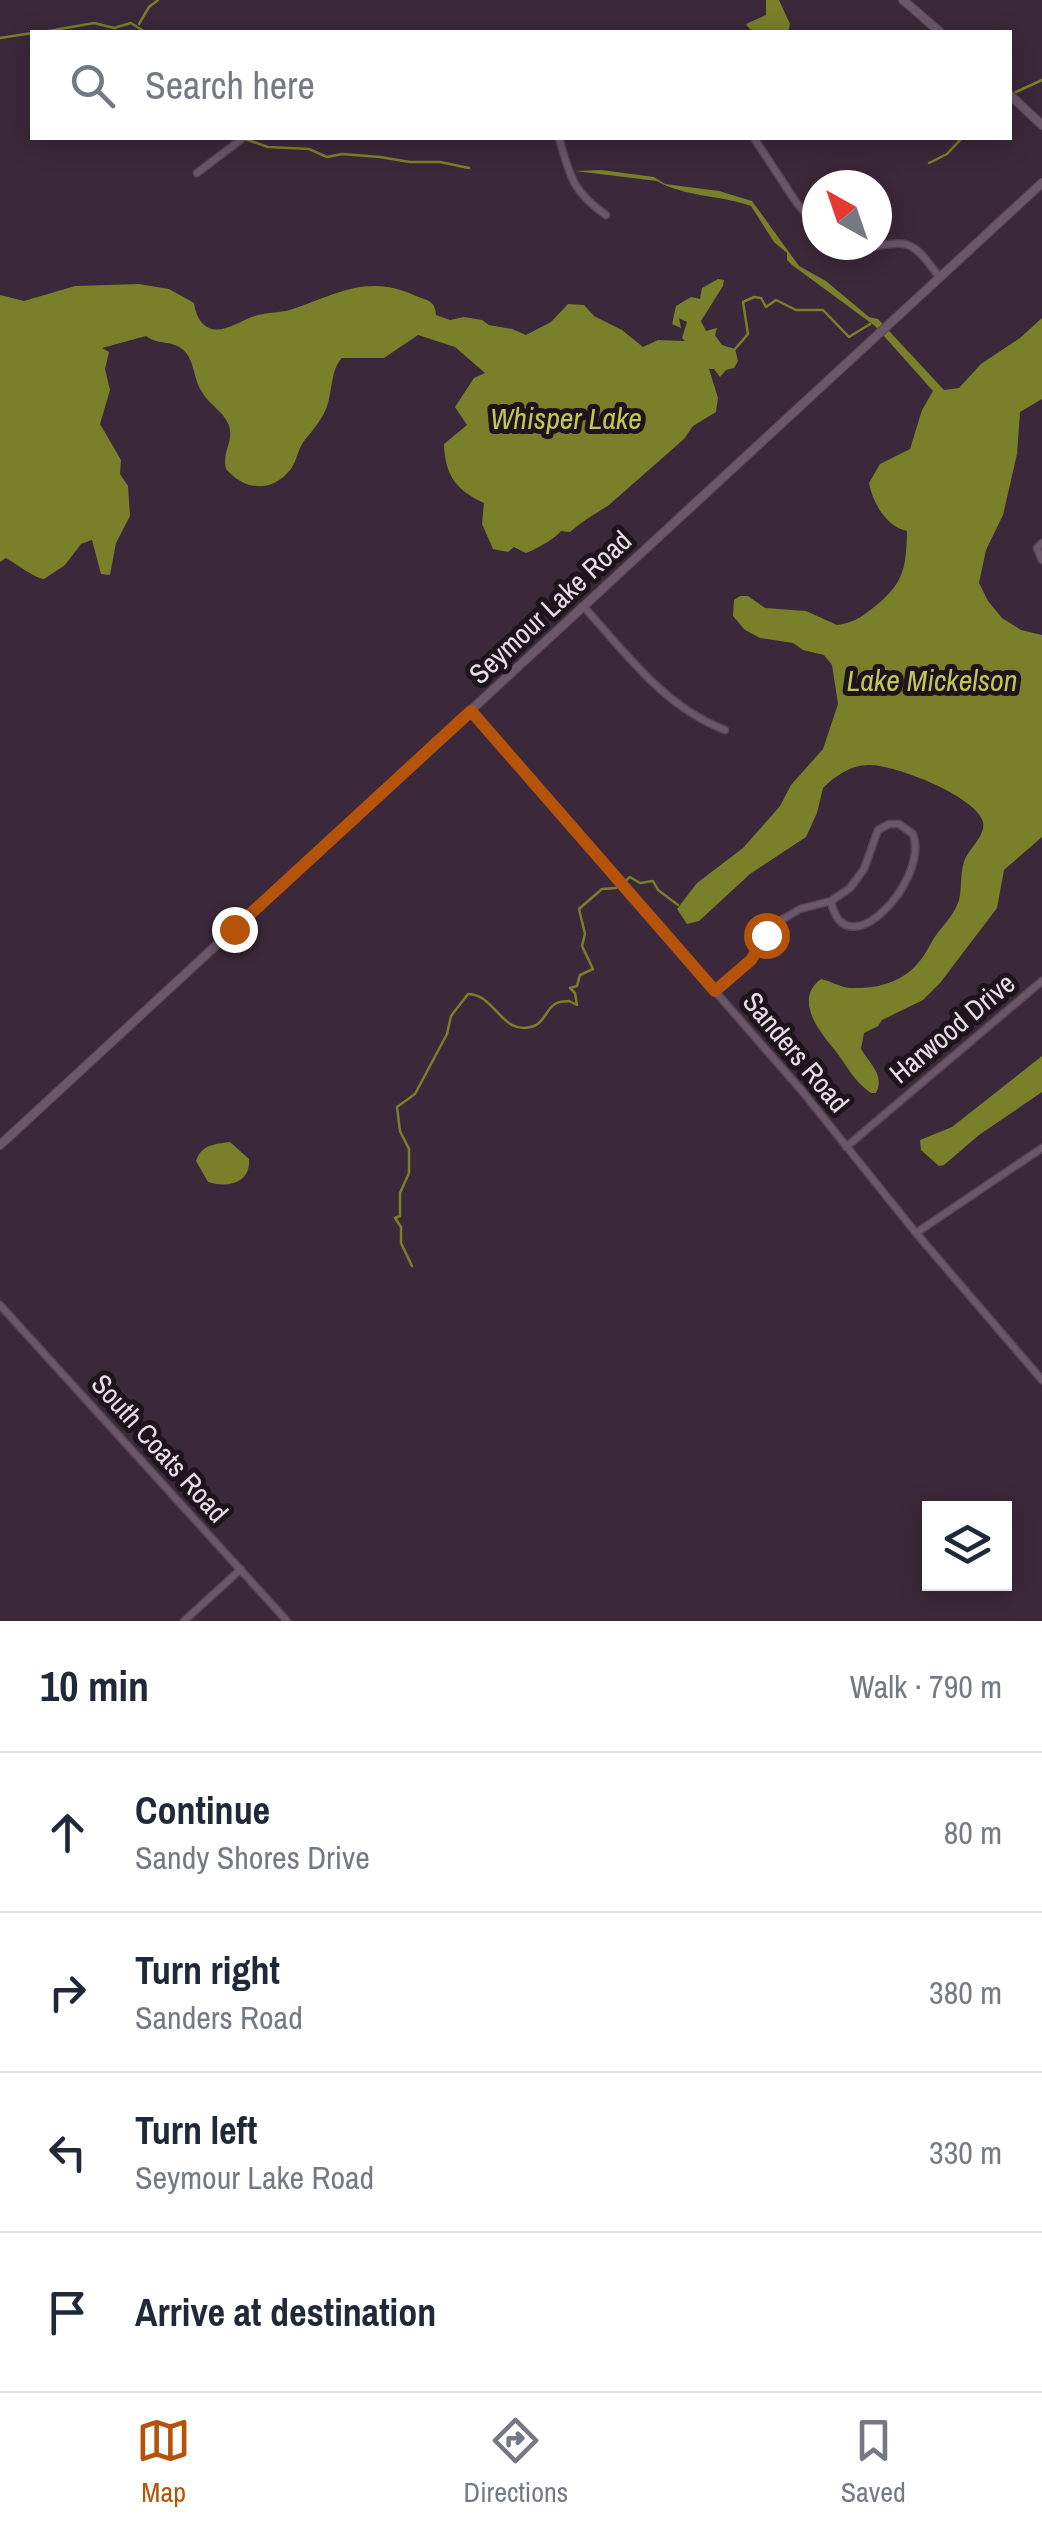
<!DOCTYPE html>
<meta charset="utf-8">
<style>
:root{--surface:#fff;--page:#f2f2f3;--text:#1f2937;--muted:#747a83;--line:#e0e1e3;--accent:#b45309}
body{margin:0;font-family:"Archivo Narrow",sans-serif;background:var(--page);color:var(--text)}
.controls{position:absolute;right:30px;bottom:30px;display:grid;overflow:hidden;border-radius:0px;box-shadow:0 5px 25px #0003}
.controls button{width:90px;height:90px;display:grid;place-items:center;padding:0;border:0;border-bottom:2px solid var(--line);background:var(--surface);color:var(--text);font:50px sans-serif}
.compass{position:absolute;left:802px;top:170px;width:90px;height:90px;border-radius:50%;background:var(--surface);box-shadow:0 5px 25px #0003;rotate:320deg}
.stop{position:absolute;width:30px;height:30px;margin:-22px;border:8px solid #b45309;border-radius:50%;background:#fff}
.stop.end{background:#b45309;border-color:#fff;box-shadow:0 2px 10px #0008}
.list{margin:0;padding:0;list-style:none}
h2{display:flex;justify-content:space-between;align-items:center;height:130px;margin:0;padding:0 40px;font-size:42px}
h2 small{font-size:32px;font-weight:400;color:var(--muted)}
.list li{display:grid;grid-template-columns:65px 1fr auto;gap:30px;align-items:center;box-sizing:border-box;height:160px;padding:0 40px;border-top:2px solid var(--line)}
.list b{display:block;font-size:38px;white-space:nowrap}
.list p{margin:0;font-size:32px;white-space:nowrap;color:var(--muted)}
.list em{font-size:32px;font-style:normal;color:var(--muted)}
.icon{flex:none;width:55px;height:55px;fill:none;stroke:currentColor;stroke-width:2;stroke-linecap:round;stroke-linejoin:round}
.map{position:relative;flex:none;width:1042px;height:1621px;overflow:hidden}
.search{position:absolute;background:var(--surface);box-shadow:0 5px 25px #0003;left:30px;right:30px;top:30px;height:110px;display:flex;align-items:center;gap:25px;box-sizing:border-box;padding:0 35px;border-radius:0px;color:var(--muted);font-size:38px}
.sheet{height:770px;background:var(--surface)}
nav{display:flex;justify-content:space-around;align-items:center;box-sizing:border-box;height:140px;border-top:2px solid var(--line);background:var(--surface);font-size:28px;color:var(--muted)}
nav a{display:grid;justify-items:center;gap:5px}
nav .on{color:var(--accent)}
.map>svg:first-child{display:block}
</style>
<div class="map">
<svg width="1042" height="1621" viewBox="0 0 1042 1621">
<rect width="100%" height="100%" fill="#3b283a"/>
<path fill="#7a7f2a" d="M766 0H779L790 24 788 32C774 33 753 37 746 24L766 15Z
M601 170 654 177 665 184 719 191 752 201 799 266 826 281 869 317 878 319 944 390 959 388 981 364 1020 338 1042 318V399L1020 412 1017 454 1003 515 986 550 979 583 988 601 1002 618 1021 630 1042 635V837L1004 870 997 908 940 983 923 1000 882 1020 878 1026 864 1033 861 1049C870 1064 885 1075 876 1093H871C853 1081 847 1065 834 1049 818 1030 794 999 821 979 830 981 840 987 850 988 885 989 913 979 930 945 938 929 954 917 959 900 962 888 960 874 964 862 968 849 986 836 983 822 976 796 895 765 870 765 852 764 835 776 823 788L817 813 806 837 750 874 699 921 687 924 677 909 697 883 743 848 780 806 791 785 823 749 838 704 832 665 824 655 803 650 793 643 760 638 745 630 733 616 734 600 740 596H748L765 608 806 611 837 625C857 622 864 615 879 603 905 581 906 565 907 531 887 527 873 504 869 483L880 464 910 449 922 410 933 391 875 326 792 265 787 260V253L774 242 751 206C721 195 684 197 657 181L575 171Z
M718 279 724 280 723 286 701 321 706 331 717 328 715 335 722 345 735 349 738 361 734 368 726 370 720 377 714 369H709L718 398 716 412 693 426 684 439 609 505C595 514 584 520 570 532L561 531C556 538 535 550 526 553L514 547 508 552 493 549 482 524 484 503C455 490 445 474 444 444L467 425 455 407 474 378 485 373 455 347 418 335 384 358H342C330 370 333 392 326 409 320 422 313 430 304 441 298 449 297 460 291 469 272 493 245 491 226 469 222 454 232 443 230 430 228 414 209 405 202 392 193 379 195 359 182 349 171 340 157 345 146 336L102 348 109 352 105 369 110 390 100 424 121 460 120 474 128 486 130 516 116 543 110 575 101 574 92 540 81 544 65 565 44 579C35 578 16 564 6 558L0 562V295L24 301 75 286 139 284 169 289 194 303C195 311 199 324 209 328 222 334 240 321 252 317 264 312 278 313 290 310 336 295 367 273 416 296 428 301 435 300 436 315L450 320 464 317 482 320 489 325 512 329 526 335 551 322 568 304 584 305 594 316 622 330 643 347 658 340 685 341 682 338 687 322 679 318 681 328 672 324 676 306 691 297 700 299 702 288Z
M1042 1056V1092L979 1135 944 1165 939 1166 921 1150 920 1140 952 1127Z
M230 1142 249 1159C251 1184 226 1188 208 1182L196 1161C201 1145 214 1144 230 1142Z"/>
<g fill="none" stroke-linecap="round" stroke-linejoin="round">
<path stroke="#7a7f2a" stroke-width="2.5" d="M139 24 149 7 158 0
M43 32 94 23 114 28 131 23 145 32
M0 38 32 33
M1016 92 1042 80
M245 139 268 147 309 149 327 157 342 154 380 157 410 162H440L469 168
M929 163 947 154 962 138
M735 349 748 334 743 302 754 297 761 298 766 307 776 300 796 310H823L849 337 870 324
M624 882 630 877 640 883 653 881 658 890 678 905
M412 1266 401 1243V1227L395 1218 400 1216V1193L409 1173V1149L400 1131 397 1107 415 1094 447 1034 451 1016 468 994C496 994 502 1038 534 1026 544 1023 547 1008 555 1004 559 1001 565 1002 569 1001L577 1005 575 993 570 988 577 986 580 975 593 969 582 946 585 934 579 909 602 889 616 888"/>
<defs>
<path id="minor" d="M559 138C570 176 572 191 606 215
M754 138 796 202 817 228
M197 173 243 138
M848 245C869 253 897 237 912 247 923 253 932 268 940 278
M1042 543 1037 548 1042 560
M583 606C627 654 663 706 725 730
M471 711 802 1091 916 1233 1042 1380
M715 991 751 960 778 922 800 909 831 901 850 888 864 869 878 830 889 824H899L913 834C930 880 845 971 831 901
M846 1147 1042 981
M916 1233 1042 1148
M0 1305 287 1621
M184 1621 241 1569"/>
<path id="tertiary" d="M903 0 940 32
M1010 95 1042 125
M0 1145 1042 183"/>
</defs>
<use href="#minor" stroke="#564555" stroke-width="9"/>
<use href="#tertiary" stroke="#564555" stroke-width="10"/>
<use href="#minor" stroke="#6c566a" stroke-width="6"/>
<use href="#tertiary" stroke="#6c566a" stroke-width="8"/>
</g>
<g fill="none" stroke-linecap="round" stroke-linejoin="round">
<path stroke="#b45309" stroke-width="12" d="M234 929 471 711 715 991 751 960 766 935"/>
</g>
<g text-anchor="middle" stroke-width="10" stroke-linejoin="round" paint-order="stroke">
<g font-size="28" fill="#eadde9" stroke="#1d141c">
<text transform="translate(550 607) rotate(-43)" y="10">Seymour Lake Road</text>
<text transform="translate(952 1028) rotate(-40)" y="10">Harwood Drive</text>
<text transform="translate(796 1052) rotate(50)" y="10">Sanders Road</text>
<text transform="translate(160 1448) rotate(48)" y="10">South Coats Road</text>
</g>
<g font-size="30" font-style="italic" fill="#c0c756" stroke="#1d141c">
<text x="566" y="429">Whisper Lake</text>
<text x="932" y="691">Lake Mickelson</text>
</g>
</g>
</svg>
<div class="controls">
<button><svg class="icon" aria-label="layers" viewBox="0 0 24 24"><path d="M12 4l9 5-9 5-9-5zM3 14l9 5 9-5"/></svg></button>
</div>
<svg class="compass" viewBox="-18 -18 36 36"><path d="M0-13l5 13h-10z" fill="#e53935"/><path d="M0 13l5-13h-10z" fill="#747a83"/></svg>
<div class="stop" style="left:766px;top:935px"></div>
<div class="stop end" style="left:234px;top:929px"></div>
<div class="search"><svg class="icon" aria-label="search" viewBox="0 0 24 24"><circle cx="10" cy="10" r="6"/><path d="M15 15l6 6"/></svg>Search here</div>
</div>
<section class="sheet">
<h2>10 min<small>Walk · 790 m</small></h2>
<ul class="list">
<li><svg class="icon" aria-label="ahead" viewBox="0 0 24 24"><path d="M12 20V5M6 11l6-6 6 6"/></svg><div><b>Continue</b><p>Sandy Shores Drive</p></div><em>80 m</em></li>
<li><svg class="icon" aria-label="right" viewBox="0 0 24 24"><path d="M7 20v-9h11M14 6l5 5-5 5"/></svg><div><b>Turn right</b><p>Sanders Road</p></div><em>380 m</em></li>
<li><svg class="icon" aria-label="left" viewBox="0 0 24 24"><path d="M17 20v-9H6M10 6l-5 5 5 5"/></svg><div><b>Turn left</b><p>Seymour Lake Road</p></div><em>330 m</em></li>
<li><svg class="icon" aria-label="arrive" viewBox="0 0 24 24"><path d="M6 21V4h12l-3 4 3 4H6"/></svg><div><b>Arrive at destination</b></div></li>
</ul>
</section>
<nav>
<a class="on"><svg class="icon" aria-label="map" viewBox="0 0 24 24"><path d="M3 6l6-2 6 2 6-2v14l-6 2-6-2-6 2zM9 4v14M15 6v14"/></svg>Map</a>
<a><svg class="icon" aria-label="directions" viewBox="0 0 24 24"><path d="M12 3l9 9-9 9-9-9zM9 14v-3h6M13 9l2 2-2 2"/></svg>Directions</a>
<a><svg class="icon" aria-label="saved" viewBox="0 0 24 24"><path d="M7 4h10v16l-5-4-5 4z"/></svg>Saved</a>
</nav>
